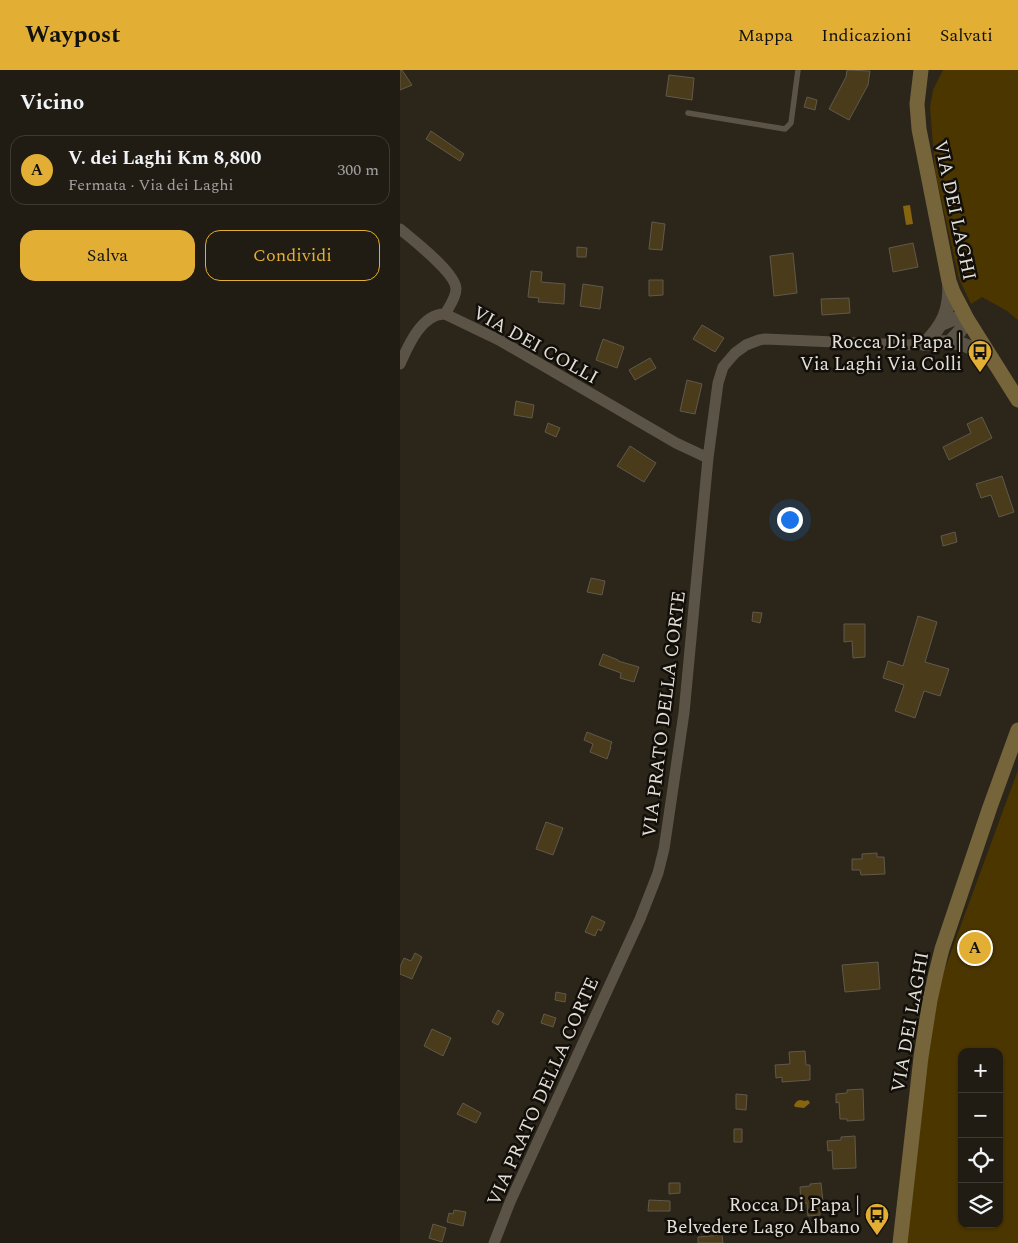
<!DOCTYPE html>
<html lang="it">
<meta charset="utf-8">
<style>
:root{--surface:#201c14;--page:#2d2922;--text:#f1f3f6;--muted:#a2a1a0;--line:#3d3a34;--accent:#e3ae34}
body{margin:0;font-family:Spectral,serif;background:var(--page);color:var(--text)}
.controls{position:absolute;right:15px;bottom:15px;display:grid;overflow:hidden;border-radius:10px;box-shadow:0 1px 4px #0004}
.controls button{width:45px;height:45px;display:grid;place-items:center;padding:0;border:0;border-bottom:1px solid var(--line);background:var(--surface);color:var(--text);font:25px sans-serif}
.you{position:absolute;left:389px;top:449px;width:18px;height:18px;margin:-12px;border:4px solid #fff;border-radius:50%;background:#1a73e8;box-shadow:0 0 0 8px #1a73e833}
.badge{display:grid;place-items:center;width:32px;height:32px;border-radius:50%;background:var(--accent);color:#111;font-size:16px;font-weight:700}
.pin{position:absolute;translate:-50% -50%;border:2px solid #fff;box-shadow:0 1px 5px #0006}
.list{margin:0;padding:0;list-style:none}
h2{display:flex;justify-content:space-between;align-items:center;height:65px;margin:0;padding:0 20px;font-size:21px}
h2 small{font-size:16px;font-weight:400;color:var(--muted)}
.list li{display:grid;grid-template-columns:32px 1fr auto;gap:15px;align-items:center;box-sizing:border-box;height:70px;margin:0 10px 10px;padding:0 10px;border:1px solid var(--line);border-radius:15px}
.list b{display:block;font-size:19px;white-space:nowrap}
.list p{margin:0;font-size:16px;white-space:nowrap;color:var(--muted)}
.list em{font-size:16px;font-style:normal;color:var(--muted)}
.actions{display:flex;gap:10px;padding:15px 20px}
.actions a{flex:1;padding:11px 0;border:1px solid var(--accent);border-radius:15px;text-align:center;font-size:18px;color:var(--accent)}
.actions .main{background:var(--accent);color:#111}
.icon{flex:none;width:28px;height:28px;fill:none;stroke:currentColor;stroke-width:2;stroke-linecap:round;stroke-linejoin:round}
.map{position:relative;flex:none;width:618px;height:1173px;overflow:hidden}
header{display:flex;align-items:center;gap:30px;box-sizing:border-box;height:70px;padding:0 25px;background:var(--accent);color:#111}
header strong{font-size:24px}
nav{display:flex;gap:28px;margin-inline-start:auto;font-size:18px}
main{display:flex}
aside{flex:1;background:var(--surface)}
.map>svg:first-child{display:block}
</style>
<header>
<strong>Waypost</strong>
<nav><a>Mappa</a><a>Indicazioni</a><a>Salvati</a></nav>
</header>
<main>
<aside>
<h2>Vicino<small></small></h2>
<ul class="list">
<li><span class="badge">A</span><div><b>V. dei Laghi Km 8,800</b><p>Fermata · Via dei Laghi</p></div><em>300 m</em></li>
</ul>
<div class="actions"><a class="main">Salva</a><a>Condividi</a></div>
</aside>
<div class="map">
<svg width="618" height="1173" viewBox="0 0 618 1173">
<rect width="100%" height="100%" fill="#2b251a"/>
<path fill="#4c3600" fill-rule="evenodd" d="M543 0H618V250L607 241 582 227 571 234 559 209 535 101 530 37 533 20Z
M618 700V1173H506L531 961 540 912ZM562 982H599V1154H562Z"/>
<path fill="#87640e" d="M510 135 513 154 506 155 503 136Z
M400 1030 405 1031 408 1030 410 1033 404 1038 395 1037 394 1035 397 1031Z"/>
<path fill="#4a3b1b" stroke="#60594c" d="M0 0H2L12 15 0 20Z
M447 0 470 1 468 15 449 50 429 39 446 7Z
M269 5 294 8 292 30 266 26Z
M407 27 417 30 415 40 404 37Z
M31 61 64 84 60 91 26 69Z
M252 152 265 154 262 180 249 179Z
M513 173 518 197 493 202 489 178Z
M177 177 187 178 186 187H177Z
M393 183 397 223 374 226 370 186Z
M131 201 142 202 141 212 165 214 164 234 138 232 139 228 128 227Z
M249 210H263V225L249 226Z
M183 214 203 217 200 239 180 236Z
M449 228 450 243 422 245 421 229Z
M302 255 324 268 315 282 293 269Z
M203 269 224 277 217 298 196 290Z
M250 288 256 298 235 310 229 300Z
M287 310 302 314 295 344 280 341Z
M116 331 134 335 132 348 114 345Z
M582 347 592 368 549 390 543 377 571 363 567 354Z
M148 353 160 358 156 367 145 362Z
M230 376 256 393 244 412 217 396Z
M602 406 614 442 599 447 591 425 581 428 576 414Z
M555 462 557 472 543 476 541 466Z
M191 508 205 511 202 525 187 522Z
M353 542 362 543 360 553 352 551Z
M518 546 537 552 525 592 549 599 540 626 524 621 515 648 495 641 504 615 483 608 488 591 503 596Z
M444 554H465V587L453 588 452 571 444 572Z
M203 584 218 590V591L239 597 234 612 220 608 221 603 199 595Z
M187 662 212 672 210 677H211L207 689 190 682 193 674 184 670Z
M146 752 163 758 153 785 136 779Z
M477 783V787H484L485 804 461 805 460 800H452V789H462V784Z
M192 846 205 852 201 861 198 859 195 866 185 862Z
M15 883 22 887 12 909 0 904V897L4 888 11 891Z
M478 892 480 919 445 922 442 895Z
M156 922 166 924 165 932 155 930Z
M98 940 104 944 98 955 92 952Z
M144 944 156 948 153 957 141 953Z
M32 959 51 968 43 986 24 976Z
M405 981 406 995H410V1010L382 1012V1007L376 1008 375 995 390 994 389 982Z
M463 1019 464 1050 447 1051V1049H440L439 1032 436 1033V1024L447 1023V1020Z
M336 1024 347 1025 346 1040 336 1039Z
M63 1033 81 1043 76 1053 57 1044Z
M334 1059H342V1072H334Z
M455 1066 456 1098 433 1099 432 1080 428 1081 427 1071 441 1070V1067Z
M269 1113H280V1123L269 1124Z
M421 1113 423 1132H419L420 1145 408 1146 407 1133H401L400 1117 410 1116V1114Z
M249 1130 270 1131V1141H248Z
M54 1140 66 1142 63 1156 47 1152 49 1143 53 1144Z
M33 1154 46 1158 42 1172 29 1168Z
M322 1165 323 1173H298V1167Z"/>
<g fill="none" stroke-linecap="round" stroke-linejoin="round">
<path stroke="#5a5346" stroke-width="5.5" d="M288 43 385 59 391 53 398 0"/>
<path stroke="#5a5346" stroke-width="11" d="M0 159C13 170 56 203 56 219 56 228 49 237 45 244
M0 294C8 276 22 243 45 244L99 270 276 373 308 388
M94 1173 110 1132 240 849 258 803 264 779 268 752 284 643 308 388 318 313 323 297 335 283 346 275 359 270 365 269 505 275 524 274"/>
<path stroke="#5a5346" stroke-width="14" d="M541 254 553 249H567L560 261 550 272
M524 274C543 256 551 239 549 212
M524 274C532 274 540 272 549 272 563 272 578 281 591 288"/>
<path stroke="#76643b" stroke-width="15" d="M521 0 517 34 519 59 549 211 553 222 567 249 618 330
M500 1173 521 987 530 930 536 903 542 879 590 737 618 660"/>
</g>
<defs>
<symbol id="bus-pin" viewBox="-11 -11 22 30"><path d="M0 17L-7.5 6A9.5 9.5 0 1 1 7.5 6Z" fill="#e3ae34" stroke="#120f0a"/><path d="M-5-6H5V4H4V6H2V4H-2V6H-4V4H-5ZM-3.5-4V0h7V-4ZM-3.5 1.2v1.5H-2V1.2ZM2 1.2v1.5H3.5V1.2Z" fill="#111"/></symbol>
</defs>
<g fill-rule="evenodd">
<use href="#bus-pin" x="566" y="268" width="28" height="38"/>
<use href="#bus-pin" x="463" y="1131" width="28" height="38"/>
</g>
<g text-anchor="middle" stroke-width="5" stroke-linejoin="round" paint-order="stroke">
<g font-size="19" fill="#e4e0d8" stroke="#120f0a">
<text transform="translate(556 140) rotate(78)" y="7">VIA DEI LAGHI</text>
<text transform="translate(136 274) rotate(29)" y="7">VIA DEI COLLI</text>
<text transform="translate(263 644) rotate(-83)" y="7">VIA PRATO DELLA CORTE</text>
<text transform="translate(509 952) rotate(-80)" y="7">VIA DEI LAGHI</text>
<text transform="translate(142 1021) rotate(-66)" y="7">VIA PRATO DELLA CORTE</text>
</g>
<g font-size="19" fill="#e4e0d8" stroke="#120f0a" text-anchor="end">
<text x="562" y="278">Rocca Di Papa |<tspan x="562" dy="22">Via Laghi Via Colli</tspan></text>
<text x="460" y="1141">Rocca Di Papa |<tspan x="460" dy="22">Belvedere Lago Albano</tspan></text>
</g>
</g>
</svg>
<div class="controls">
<button>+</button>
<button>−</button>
<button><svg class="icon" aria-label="locate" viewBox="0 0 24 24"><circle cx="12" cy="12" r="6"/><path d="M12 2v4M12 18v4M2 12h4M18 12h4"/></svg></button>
<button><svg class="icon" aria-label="layers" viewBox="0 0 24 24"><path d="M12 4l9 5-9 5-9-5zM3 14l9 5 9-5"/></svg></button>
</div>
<div class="you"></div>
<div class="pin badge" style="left:575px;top:878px">A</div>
</div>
</main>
